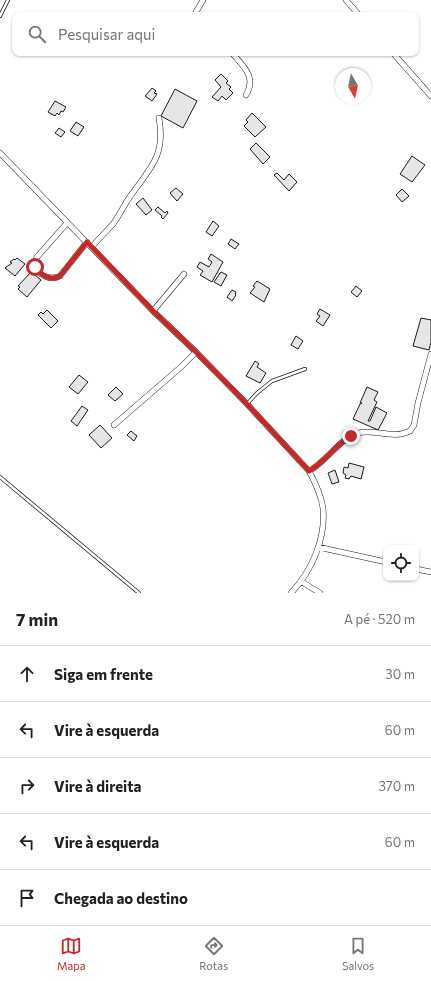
<!DOCTYPE html>
<html lang="pt">
<meta charset="utf-8">
<style>
:root{--surface:#fff;--page:#f2f2f2;--text:#202124;--muted:#757577;--line:#e0e0e0;--accent:#c62828}
body{margin:0;font-family:Commissioner,sans-serif;background:var(--page);color:var(--text)}
.controls{position:absolute;right:12px;bottom:12px;display:grid;overflow:hidden;border-radius:8px;box-shadow:0 1px 3px #0004}
.controls button{width:36px;height:36px;display:grid;place-items:center;padding:0;border:0;border-bottom:1px solid var(--line);background:var(--surface);color:var(--text);font:20px sans-serif}
.compass{position:absolute;left:335px;top:68px;width:36px;height:36px;border-radius:50%;background:var(--surface);box-shadow:0 1px 3px #0004;rotate:171deg}
.stop{position:absolute;width:12px;height:12px;margin:-9px;border:3px solid #c62828;border-radius:50%;background:#fff}
.stop.end{background:#c62828;border-color:#fff;box-shadow:0 1px 4px #0008}
.list{margin:0;padding:0;list-style:none}
h2{display:flex;justify-content:space-between;align-items:center;height:52px;margin:0;padding:0 16px;font-size:17px}
h2 small{font-size:13px;font-weight:400;color:var(--muted)}
.list li{display:grid;grid-template-columns:26px 1fr auto;gap:12px;align-items:center;box-sizing:border-box;height:56px;padding:0 16px;border-top:1px solid var(--line)}
.list b{display:block;font-size:15px;white-space:nowrap}
.list em{font-size:13px;font-style:normal;color:var(--muted)}
.icon{flex:none;width:22px;height:22px;fill:none;stroke:currentColor;stroke-width:2;stroke-linecap:round;stroke-linejoin:round}
.map{position:relative;flex:none;width:431px;height:593px;overflow:hidden}
.search{position:absolute;background:var(--surface);box-shadow:0 1px 3px #0004;left:12px;right:12px;top:12px;height:44px;display:flex;align-items:center;gap:10px;box-sizing:border-box;padding:0 14px;border-radius:8px;color:var(--muted);font-size:15px}
.sheet{height:332px;background:var(--surface)}
nav{display:flex;justify-content:space-around;align-items:center;box-sizing:border-box;height:56px;border-top:1px solid var(--line);background:var(--surface);font-size:11px;color:var(--muted)}
nav a{display:grid;justify-items:center;gap:2px}
nav .on{color:var(--accent)}
.map>svg:first-child{display:block}
</style>
<div class="map">
<svg width="431" height="593" viewBox="0 0 431 593">
<rect width="100%" height="100%" fill="#fff"/>
<path fill="#e6e6e6" stroke="#1a1a1a" d="M221 74 228 81 226 83 231 87 229 89 233 93 226 100 222 96 218 101 212 97 221 87 215 80Z
M152 88 156 91 154 93 157 94 152 101 145 96Z
M175 89 197 101 183 128 161 116Z
M55 101 66 107 63 112 61 111 59 115 57 113 55 116 48 112Z
M252 113 266 127 255 137 244 126 248 122 246 120Z
M76 122 84 127 78 136 70 131Z
M59 128 65 132 61 137 55 133Z
M256 143 270 157 263 164 250 149Z
M412 156 425 165 412 182 400 174Z
M277 173 284 180 289 174 297 182 289 191 274 175Z
M176 188 183 194 177 201 170 193Z
M402 189 409 196 402 202 396 195Z
M143 198 152 210 146 215 136 204Z
M158 207 165 213 167 211 168 213 163 219 161 217 162 216 155 210Z
M213 221 219 226 212 236 206 232Z
M231 239 239 244 235 249 228 244Z
M211 254 223 262 212 282 200 275 203 271 197 267 200 262 209 267 212 262 208 259Z
M17 258 25 264 15 276 5 268 12 263 10 262 14 259 15 260Z
M31 272 41 280 27 297 18 289 20 287 18 286Z
M221 272 227 275 221 286 214 282Z
M257 281 270 289 264 302 250 293 255 287 253 286Z
M356 286 362 291 357 297 351 292Z
M232 290 236 292 235 294 236 295 232 301 227 297Z
M320 309 330 315 323 326 316 321 320 316 317 314Z
M47 310 58 321 51 328 38 315 41 312 43 314Z
M421 318 431 320V342L429 350 413 346Z
M296 336 303 341 298 349 291 345Z
M255 361 259 364 257 367 266 373 260 383 246 376Z
M79 375 88 382 78 394 69 387Z
M116 387 123 394 115 401 108 395Z
M367 387 378 392 374 400 377 402 368 421H370L376 407 387 413 378 430 353 419 360 404 362 403H360Z
M82 406 88 410 77 426 71 421Z
M100 425 112 438 101 448 89 435Z
M131 431 137 436 134 441 127 435Z
M349 463 364 467 361 479 351 476 349 479 345 478 346 475 343 473 344 467 348 468Z
M335 470 339 482 332 484 328 473Z"/>
<g fill="none" stroke-linecap="round" stroke-linejoin="round">
<defs>
<path id="lane" d="M0 16 8 0
M247 404 257 393 272 381 305 369
M0 477 139 593"/>
<path id="street" d="M346 0 359 15
M196 15V12L203 0
M232 53C243 66 257 77 246 95
M393 53 431 96
M0 153 153 311 196 352 247 404 309 471C315 482 321 495 323 508 326 538 312 571 291 593
M67 223 37 257 34 264C37 275 50 281 60 276L87 242
M92 247C98 239 106 232 113 224 119 216 123 207 129 198 149 169 166 157 159 118
M153 311 184 274
M114 425 181 367 196 352
M309 471C327 461 338 440 358 433 373 428 393 440 410 431L414 425 418 403 431 354
M318 547 386 562
M416 569 431 572
M302 582 320 593"/>
</defs>
<use href="#lane" stroke="#1a1a1a" stroke-width="4"/>
<use href="#street" stroke="#1a1a1a" stroke-width="6"/>
<use href="#lane" stroke="#fff" stroke-width="2.5"/>
<use href="#street" stroke="#fff" stroke-width="5"/>
</g>
<g fill="none" stroke-linecap="round" stroke-linejoin="round">
<path stroke="#c62828" stroke-width="5" d="M35 267C41 276 51 281 60 276L87 242 153 311 196 352 247 404 309 471C325 462 335 445 351 436"/>
</g>
</svg>
<div class="controls">
<button><svg class="icon" aria-label="locate" viewBox="0 0 24 24"><circle cx="12" cy="12" r="6"/><path d="M12 2v4M12 18v4M2 12h4M18 12h4"/></svg></button>
</div>
<svg class="compass" viewBox="-18 -18 36 36"><path d="M0-13l5 13h-10z" fill="#e53935"/><path d="M0 13l5-13h-10z" fill="#757577"/></svg>
<div class="stop" style="left:35px;top:267px"></div>
<div class="stop end" style="left:351px;top:436px"></div>
<div class="search"><svg class="icon" aria-label="search" viewBox="0 0 24 24"><circle cx="10" cy="10" r="6"/><path d="M15 15l6 6"/></svg>Pesquisar aqui</div>
</div>
<section class="sheet">
<h2>7 min<small>A pé · 520 m</small></h2>
<ul class="list">
<li><svg class="icon" aria-label="ahead" viewBox="0 0 24 24"><path d="M12 20V5M6 11l6-6 6 6"/></svg><div><b>Siga em frente</b></div><em>30 m</em></li>
<li><svg class="icon" aria-label="left" viewBox="0 0 24 24"><path d="M17 20v-9H6M10 6l-5 5 5 5"/></svg><div><b>Vire à esquerda</b></div><em>60 m</em></li>
<li><svg class="icon" aria-label="right" viewBox="0 0 24 24"><path d="M7 20v-9h11M14 6l5 5-5 5"/></svg><div><b>Vire à direita</b></div><em>370 m</em></li>
<li><svg class="icon" aria-label="left" viewBox="0 0 24 24"><path d="M17 20v-9H6M10 6l-5 5 5 5"/></svg><div><b>Vire à esquerda</b></div><em>60 m</em></li>
<li><svg class="icon" aria-label="arrive" viewBox="0 0 24 24"><path d="M6 21V4h12l-3 4 3 4H6"/></svg><div><b>Chegada ao destino</b></div></li>
</ul>
</section>
<nav>
<a class="on"><svg class="icon" aria-label="map" viewBox="0 0 24 24"><path d="M3 6l6-2 6 2 6-2v14l-6 2-6-2-6 2zM9 4v14M15 6v14"/></svg>Mapa</a>
<a><svg class="icon" aria-label="directions" viewBox="0 0 24 24"><path d="M12 3l9 9-9 9-9-9zM9 14v-3h6M13 9l2 2-2 2"/></svg>Rotas</a>
<a><svg class="icon" aria-label="saved" viewBox="0 0 24 24"><path d="M7 4h10v16l-5-4-5 4z"/></svg>Salvos</a>
</nav>
